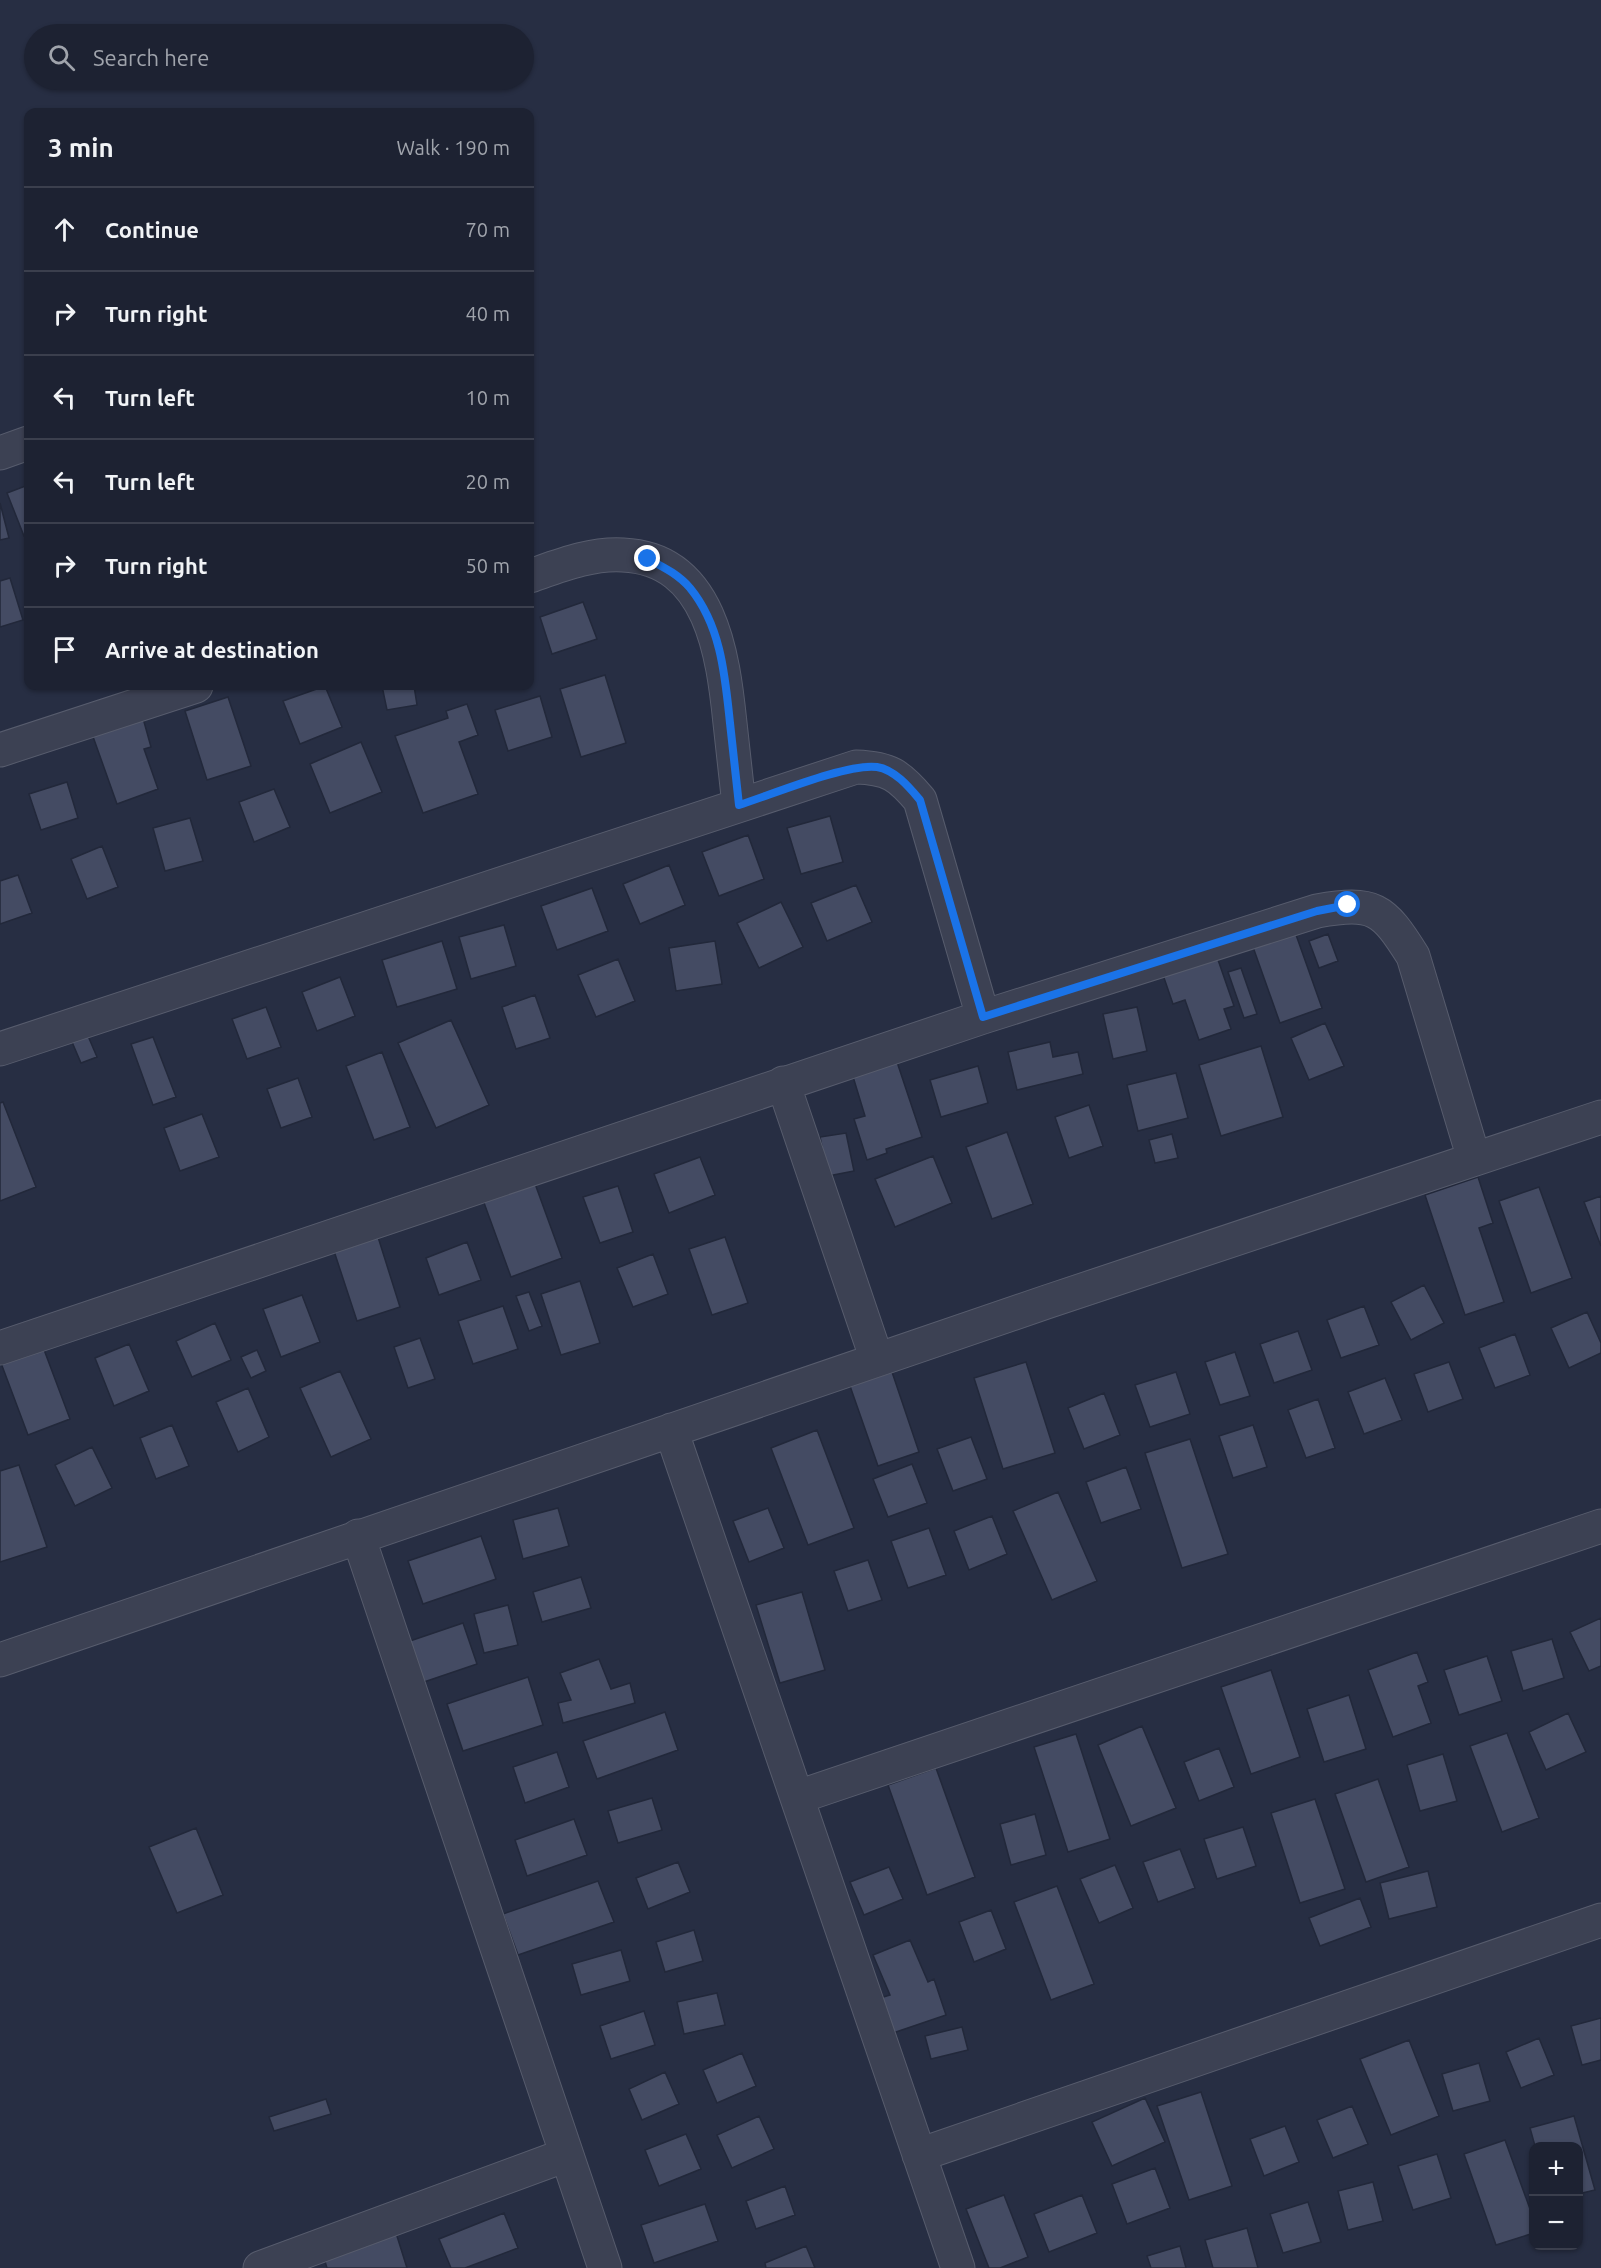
<!DOCTYPE html>
<meta charset="utf-8">
<style>
:root{--surface:#1d2232;--page:#252a3a;--text:#f1f3f6;--muted:#a0a4ac;--line:#3b3f4d}
body{margin:0;font-family:Ubuntu,sans-serif;background:var(--page);color:var(--text)}
.controls{position:absolute;right:18px;bottom:18px;display:grid;overflow:hidden;border-radius:12px;box-shadow:0 2px 4px #0004}
.controls button{width:54px;height:54px;display:grid;place-items:center;padding:0;border:0;border-bottom:2px solid var(--line);background:var(--surface);color:var(--text);font:30px sans-serif}
.stop{position:absolute;width:18px;height:18px;margin:-14px;border:4px solid #1a73e8;border-radius:50%;background:#fff}
.stop.end{background:#1a73e8;border-color:#fff;box-shadow:0 2px 6px #0008}
.list{margin:0;padding:0;list-style:none}
h2{display:flex;justify-content:space-between;align-items:center;height:78px;margin:0;padding:0 24px;font-size:26px}
h2 small{font-size:20px;font-weight:400;color:var(--muted)}
.list li{display:grid;grid-template-columns:39px 1fr auto;gap:18px;align-items:center;box-sizing:border-box;height:84px;padding:0 24px;border-top:2px solid var(--line)}
.list b{display:block;font-size:22px;white-space:nowrap}
.list em{font-size:20px;font-style:normal;color:var(--muted)}
.icon{flex:none;width:33px;height:33px;fill:none;stroke:currentColor;stroke-width:2;stroke-linecap:round;stroke-linejoin:round}
.map{position:relative;flex:none;width:1601px;height:2268px;overflow:hidden}
.search{position:absolute;background:var(--surface);box-shadow:0 2px 4px #0004;left:24px;top:24px;width:510px;height:66px;display:flex;align-items:center;gap:15px;box-sizing:border-box;padding:0 21px;border-radius:33px;color:var(--muted);font-size:22px}
.panel{position:absolute;background:var(--surface);box-shadow:0 2px 4px #0004;left:24px;top:108px;width:510px;height:582px;border-radius:12px}
.map>svg:first-child{display:block}
</style>
<div class="map">
<svg width="1601" height="2268" viewBox="0 0 1601 2268">
<rect width="100%" height="100%" fill="#272e43"/>
<path fill="#444b63" stroke="#22283a" stroke-width="1.5" d="M28 485V535L24 536 7 493Z
M0 503 9 538 0 540Z
M10 578 23 620 0 627V581Z
M583 602 597 639 552 654 540 617Z
M605 675 626 743 581 757 560 689Z
M325 686 342 727 300 744 283 701Z
M382 686H414L417 705 387 710Z
M540 696 552 737 508 751 495 710Z
M228 697 251 766 207 780 185 711Z
M467 704 478 735 459 742 478 794 423 813 395 736 448 718 446 711Z
M141 711 151 747 144 749 158 789 117 804 91 731Z
M361 742 382 792 330 813 310 764Z
M67 782 78 818 41 830 29 794Z
M274 789 290 827 254 842 239 802Z
M830 816 843 862 801 874 787 828Z
M190 818 203 861 165 871 153 828Z
M748 835 764 879 719 896 702 852Z
M102 846 118 887 87 899 71 859Z
M669 865 685 905 640 924 623 884Z
M18 875 32 913 0 924V881Z
M856 885 872 922 827 941 811 903Z
M592 888 608 931 557 950 541 906Z
M781 902 803 947 759 968 737 923Z
M504 925 516 966 471 979 459 937Z
M1295 932 1322 1008 1280 1023 1253 947Z
M1328 934 1338 961 1319 968 1309 941Z
M442 941 457 989 397 1007 382 960Z
M715 941 722 984 676 991 669 948Z
M1216 954 1234 1006 1224 1009 1231 1029 1199 1040 1185 1000 1173 1004 1162 972Z
M618 959 635 1001 596 1017 578 975Z
M1241 968 1257 1014 1244 1018 1228 972Z
M340 977 355 1016 317 1031 302 992Z
M535 995 550 1038 516 1049 502 1007Z
M266 1007 281 1047 247 1059 232 1019Z
M1137 1007 1147 1051 1113 1059 1103 1014Z
M451 1020 489 1105 436 1128 398 1043Z
M1325 1023 1344 1066 1309 1080 1291 1038Z
M88 1036 97 1057 81 1063 72 1042Z
M153 1037 176 1097 153 1105 131 1044Z
M1050 1042 1053 1057 1078 1052 1083 1074 1017 1090 1008 1052Z
M1261 1046 1283 1117 1221 1136 1199 1065Z
M382 1052 410 1127 374 1140 346 1066Z
M895 1056 922 1137 886 1149 887 1153 867 1160 854 1119 865 1116 851 1070Z
M978 1066 988 1103 941 1117 930 1080Z
M1176 1073 1188 1118 1138 1131 1127 1085Z
M298 1078 312 1117 281 1128 267 1089Z
M3 1102 36 1187 0 1201V1103Z
M1089 1105 1103 1146 1069 1158 1055 1117Z
M202 1114 219 1157 180 1171 164 1128Z
M1007 1132 1033 1204 992 1219 966 1147Z
M846 1133 854 1171 828 1176 820 1137Z
M1172 1134 1178 1158 1155 1163 1149 1140Z
M933 1156 952 1203 895 1227 875 1179Z
M700 1157 715 1195 669 1213 654 1174Z
M1478 1177 1493 1223 1479 1228 1504 1302 1465 1315 1425 1195Z
M534 1181 562 1258 511 1277 483 1200Z
M618 1186 633 1232 600 1243 583 1197Z
M1539 1187 1572 1278 1531 1293 1499 1201Z
M1601 1196V1246L1584 1202Z
M378 1237 400 1307 357 1321 334 1251Z
M725 1237 748 1303 712 1315 689 1249Z
M467 1242 481 1280 439 1295 426 1258Z
M653 1254 668 1294 633 1307 617 1268Z
M580 1281 600 1343 561 1355 541 1294Z
M1424 1285 1444 1323 1411 1340 1391 1302Z
M529 1292 542 1326 529 1331 516 1296Z
M302 1295 320 1342 281 1357 263 1309Z
M503 1306 518 1349 473 1364 458 1321Z
M1364 1306 1379 1345 1341 1358 1327 1320Z
M1587 1312 1601 1343V1353L1569 1368 1551 1328Z
M215 1323 231 1360 192 1377 176 1341Z
M1298 1331 1312 1370 1274 1383 1260 1344Z
M1515 1334 1530 1375 1495 1388 1479 1348Z
M420 1338 435 1379 408 1388 394 1347Z
M129 1344 149 1391 114 1406 95 1358Z
M43 1347 70 1419 28 1435 1 1363Z
M257 1350 266 1371 251 1378 241 1357Z
M1235 1352 1250 1396 1220 1405 1205 1362Z
M1026 1362 1055 1453 1003 1469 974 1378Z
M1449 1362 1463 1399 1428 1412 1414 1374Z
M340 1371 371 1439 331 1457 300 1388Z
M892 1372 919 1452 878 1466 850 1386Z
M1176 1372 1190 1414 1150 1427 1135 1385Z
M1385 1378 1402 1420 1364 1434 1348 1392Z
M248 1388 269 1437 238 1452 216 1402Z
M1104 1393 1120 1435 1084 1449 1068 1408Z
M1318 1399 1335 1448 1306 1458 1288 1410Z
M172 1425 189 1466 156 1479 140 1438Z
M1253 1425 1267 1467 1233 1478 1219 1436Z
M817 1430 854 1528 808 1545 771 1448Z
M971 1437 987 1479 953 1491 937 1449Z
M1190 1439 1228 1554 1182 1568 1145 1453Z
M92 1447 112 1488 75 1506 55 1465Z
M912 1464 927 1503 888 1517 873 1479Z
M19 1465 47 1547 0 1562V1471Z
M1126 1467 1141 1509 1101 1523 1086 1482Z
M1058 1492 1097 1581 1052 1600 1013 1511Z
M558 1508 569 1546 523 1559 513 1520Z
M768 1508 784 1548 749 1562 733 1521Z
M992 1516 1007 1554 969 1570 954 1531Z
M929 1528 946 1575 908 1588 891 1541Z
M481 1536 496 1579 423 1604 408 1561Z
M868 1560 882 1600 848 1611 834 1571Z
M581 1577 591 1608 542 1622 533 1592Z
M802 1592 825 1670 780 1683 756 1605Z
M508 1605 518 1645 484 1653 474 1614Z
M1601 1618V1666L1589 1671 1570 1632Z
M463 1623 477 1664 421 1683 407 1642Z
M1552 1639 1564 1678 1523 1691 1511 1651Z
M1417 1652 1428 1682 1418 1686 1431 1723 1393 1737 1368 1670Z
M1487 1656 1502 1701 1459 1715 1444 1670Z
M599 1659 611 1689 630 1683 635 1703 563 1723 558 1703 571 1700 560 1673Z
M1271 1670 1300 1757 1251 1774 1221 1687Z
M528 1677 543 1725 463 1751 447 1704Z
M1349 1695 1366 1749 1324 1762 1307 1709Z
M665 1712 678 1750 597 1779 583 1741Z
M1568 1713 1586 1752 1546 1770 1529 1732Z
M1142 1726 1176 1808 1131 1826 1098 1745Z
M1507 1733 1539 1818 1502 1832 1470 1746Z
M1076 1734 1110 1839 1068 1852 1034 1747Z
M1219 1748 1234 1787 1199 1801 1184 1762Z
M557 1752 569 1787 525 1803 513 1767Z
M1443 1754 1457 1801 1420 1811 1407 1765Z
M936 1768 975 1877 927 1895 888 1785Z
M1378 1779 1409 1867 1366 1882 1335 1794Z
M652 1798 662 1830 618 1843 608 1811Z
M1315 1799 1345 1889 1300 1903 1271 1813Z
M1035 1814 1046 1855 1011 1865 1000 1824Z
M574 1819 587 1855 527 1876 515 1840Z
M1243 1827 1256 1866 1217 1879 1204 1839Z
M196 1828 223 1895 177 1913 149 1847Z
M1180 1849 1195 1888 1158 1902 1143 1862Z
M678 1862 690 1892 648 1909 636 1878Z
M1115 1865 1133 1908 1099 1923 1080 1879Z
M889 1867 903 1899 864 1915 850 1882Z
M1428 1871 1437 1907 1389 1919 1380 1883Z
M598 1881 614 1922 518 1955 503 1914Z
M1057 1886 1094 1984 1051 2000 1014 1902Z
M1360 1898 1371 1927 1320 1946 1309 1918Z
M991 1910 1006 1949 974 1962 959 1922Z
M694 1930 703 1961 665 1972 656 1942Z
M910 1940 928 1982 934 1979 946 2015 893 2033 880 1998 890 1995 873 1955Z
M621 1950 630 1981 581 1995 572 1964Z
M717 1993 725 2025 684 2034 677 2002Z
M644 2011 655 2045 611 2059 600 2026Z
M1601 2018V2060L1582 2065 1571 2026Z
M962 2027 968 2050 931 2059 925 2036Z
M1539 2038 1554 2075 1521 2088 1506 2052Z
M1409 2040 1439 2116 1391 2135 1360 2059Z
M742 2053 756 2086 717 2103 703 2070Z
M1479 2063 1490 2101 1453 2111 1442 2074Z
M665 2072 679 2104 642 2120 629 2089Z
M1201 2092 1232 2186 1189 2200 1157 2106Z
M1145 2098 1165 2142 1112 2166 1092 2122Z
M326 2099 331 2114 274 2131 269 2117Z
M1352 2106 1368 2144 1333 2158 1317 2120Z
M759 2116 774 2149 732 2168 717 2135Z
M1574 2116 1595 2190 1578 2194V2146H1535L1530 2128Z
M1285 2126 1299 2162 1264 2176 1250 2139Z
M686 2134 701 2169 659 2186 645 2150Z
M1505 2140 1534 2220V2233L1496 2245 1464 2154Z
M1437 2154 1451 2198 1413 2210 1398 2166Z
M1155 2168 1170 2208 1127 2224 1112 2184Z
M1373 2182 1383 2221 1348 2230 1338 2191Z
M785 2186 795 2215 756 2229 746 2201Z
M1004 2195 1028 2257 1000 2268H989L966 2209Z
M1082 2195 1097 2233 1049 2252 1034 2214Z
M1308 2202 1321 2242 1283 2253 1270 2214Z
M705 2204 718 2241 654 2263 641 2225Z
M504 2213 518 2248 465 2268H451L439 2239Z
M1247 2228 1258 2268H1213L1205 2240Z
M396 2233 407 2268H327L323 2255Z
M806 2246 815 2268H766L765 2263Z
M1180 2246 1186 2268H1151L1147 2256Z"/>
<g fill="none" stroke-linecap="round" stroke-linejoin="round">
<defs>
<path id="street" d="M0 453 28 443
M530 576C559 566 591 553 623 555 711 559 723 655 730 723 733 750 736 778 739 805
M0 750 196 686
M0 1049 856 767C889 768 899 775 920 800L983 1017
M783 1083 877 1360
M0 1348 983 1017 1317 911C1374 901 1383 908 1413 956L1474 1159
M671 1430 958 2268
M358 1536 605 2268
M0 1660C532 1475 1066 1294 1601 1117
M798 1797 1601 1526
M919 2155 1601 1920
M260 2268 566 2155"/>
</defs>
<use href="#street" stroke="#575c6d" stroke-width="35"/>
<use href="#street" stroke="#3c4153" stroke-width="33"/>
</g>
<g fill="none" stroke-linecap="round" stroke-linejoin="round">
<path stroke="#1a73e8" stroke-width="8" d="M648 559C663 567 678 574 690 588 721 626 725 675 730 723 733 750 736 778 739 805 771 795 847 763 877 767 895 770 909 787 920 800L983 1017 1317 911 1348 905"/>
</g>
</svg>
<div class="controls">
<button>+</button>
<button>−</button>
</div>
<div class="stop" style="left:1348px;top:905px"></div>
<div class="stop end" style="left:648px;top:559px"></div>
<div class="search"><svg class="icon" aria-label="search" viewBox="0 0 24 24"><circle cx="10" cy="10" r="6"/><path d="M15 15l6 6"/></svg>Search here</div>
<section class="panel">
<h2>3 min<small>Walk · 190 m</small></h2>
<ul class="list">
<li><svg class="icon" aria-label="ahead" viewBox="0 0 24 24"><path d="M12 20V5M6 11l6-6 6 6"/></svg><div><b>Continue</b></div><em>70 m</em></li>
<li><svg class="icon" aria-label="right" viewBox="0 0 24 24"><path d="M7 20v-9h11M14 6l5 5-5 5"/></svg><div><b>Turn right</b></div><em>40 m</em></li>
<li><svg class="icon" aria-label="left" viewBox="0 0 24 24"><path d="M17 20v-9H6M10 6l-5 5 5 5"/></svg><div><b>Turn left</b></div><em>10 m</em></li>
<li><svg class="icon" aria-label="left" viewBox="0 0 24 24"><path d="M17 20v-9H6M10 6l-5 5 5 5"/></svg><div><b>Turn left</b></div><em>20 m</em></li>
<li><svg class="icon" aria-label="right" viewBox="0 0 24 24"><path d="M7 20v-9h11M14 6l5 5-5 5"/></svg><div><b>Turn right</b></div><em>50 m</em></li>
<li><svg class="icon" aria-label="arrive" viewBox="0 0 24 24"><path d="M6 21V4h12l-3 4 3 4H6"/></svg><div><b>Arrive at destination</b></div></li>
</ul>
</section>
</div>
